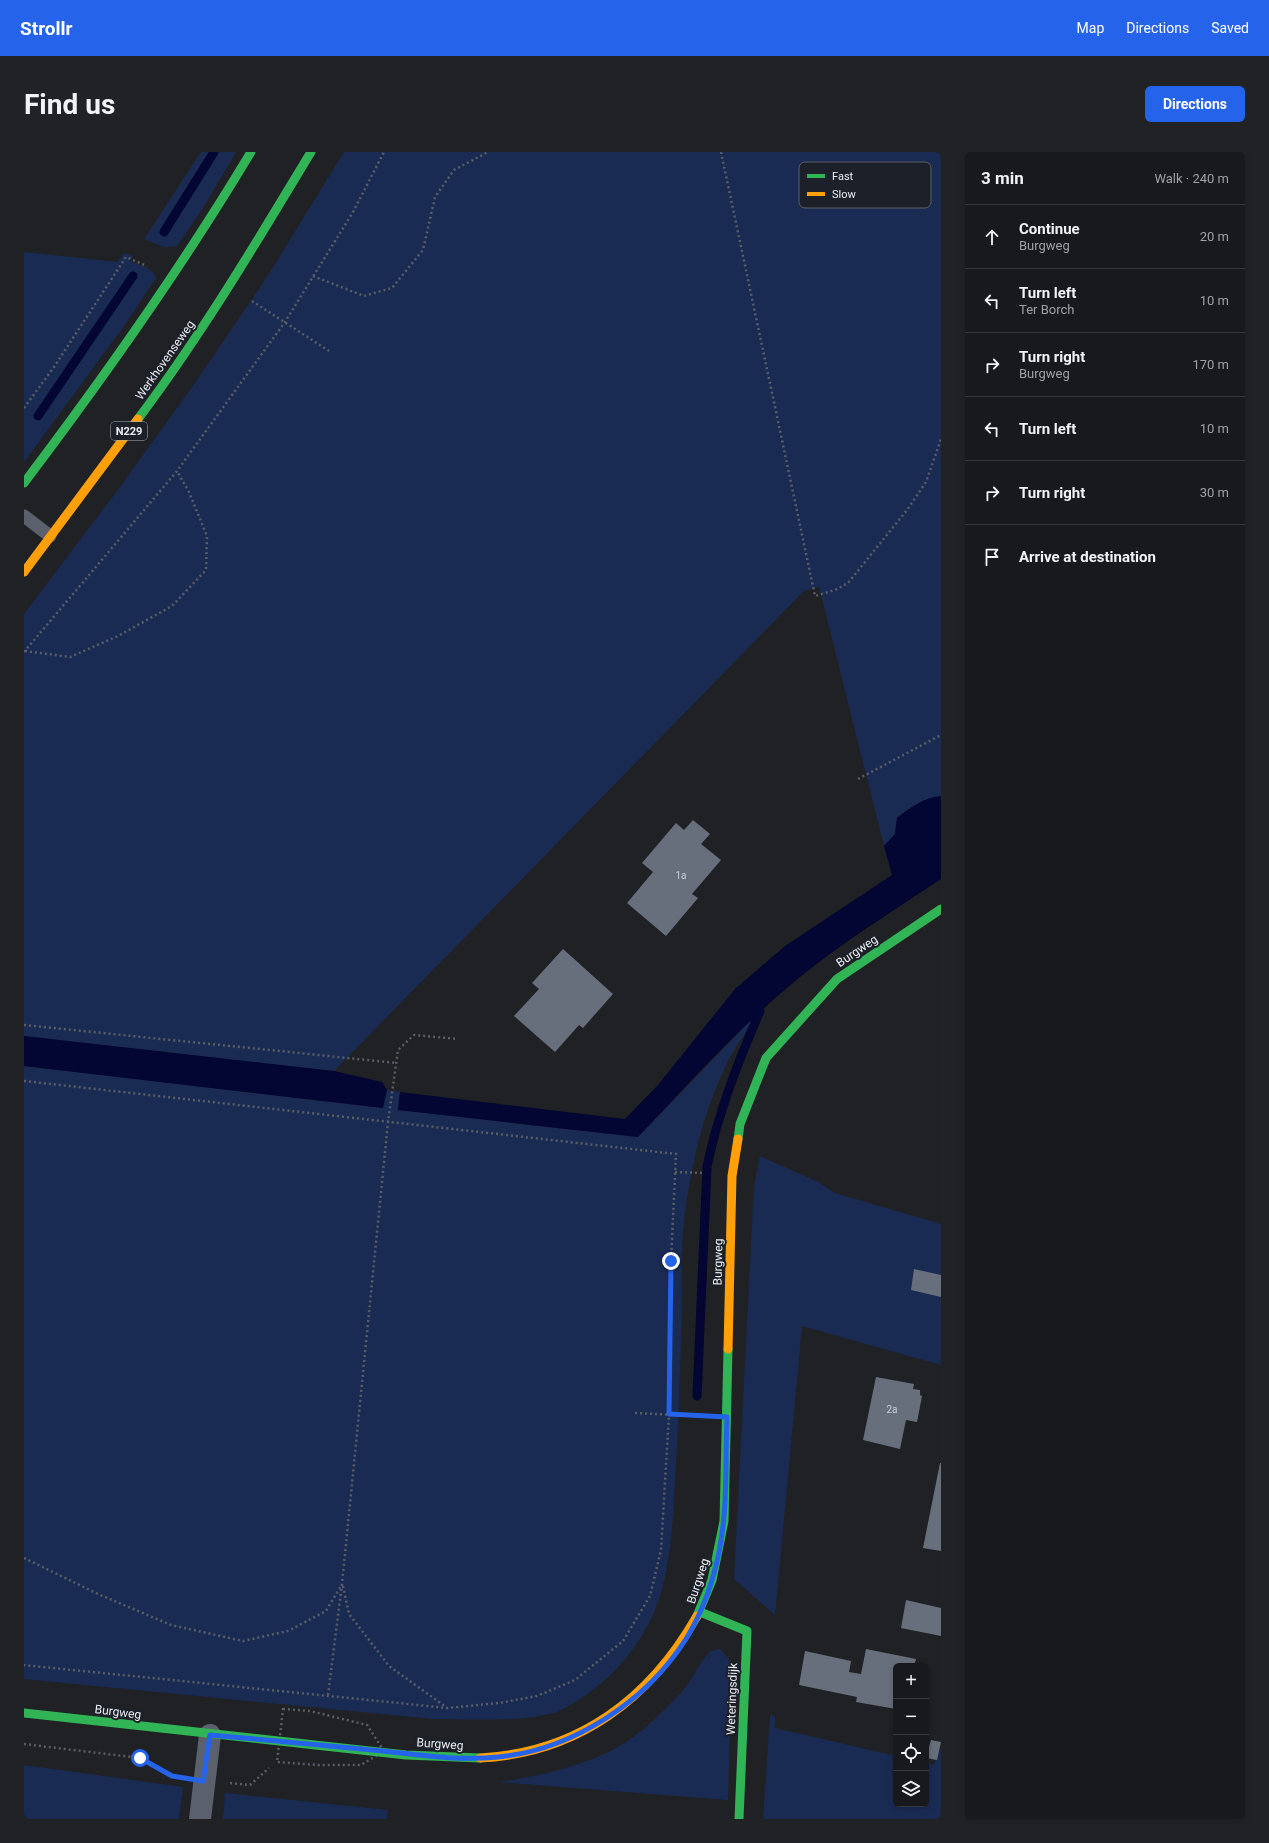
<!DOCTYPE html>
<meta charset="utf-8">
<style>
:root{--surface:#17191c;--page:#202225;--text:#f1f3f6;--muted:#9ea0a3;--line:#36383b;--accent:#2563eb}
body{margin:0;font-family:Roboto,sans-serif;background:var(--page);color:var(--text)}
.controls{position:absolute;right:12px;bottom:12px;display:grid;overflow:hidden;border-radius:6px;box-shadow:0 2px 6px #0003}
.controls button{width:36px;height:36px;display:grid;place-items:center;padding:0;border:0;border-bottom:1px solid var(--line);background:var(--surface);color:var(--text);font:20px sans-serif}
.stop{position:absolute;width:12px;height:12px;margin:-9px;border:3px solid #2563eb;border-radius:50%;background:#fff}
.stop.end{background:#2563eb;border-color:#fff;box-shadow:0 1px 4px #0008}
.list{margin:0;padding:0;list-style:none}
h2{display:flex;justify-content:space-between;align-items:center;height:52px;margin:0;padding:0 16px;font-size:17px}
h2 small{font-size:13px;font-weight:400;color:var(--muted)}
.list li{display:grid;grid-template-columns:26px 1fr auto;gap:12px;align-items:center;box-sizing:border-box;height:64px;padding:0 16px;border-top:1px solid var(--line)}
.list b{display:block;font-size:15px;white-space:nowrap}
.list p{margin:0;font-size:13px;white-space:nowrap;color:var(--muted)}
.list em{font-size:13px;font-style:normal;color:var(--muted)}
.icon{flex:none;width:22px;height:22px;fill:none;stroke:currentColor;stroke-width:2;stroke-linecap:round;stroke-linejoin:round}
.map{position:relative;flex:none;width:917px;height:1667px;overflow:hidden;border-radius:6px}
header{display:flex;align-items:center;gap:24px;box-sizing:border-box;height:56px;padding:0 20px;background:var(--accent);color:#fff}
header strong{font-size:19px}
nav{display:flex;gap:22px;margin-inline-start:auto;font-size:14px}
.intro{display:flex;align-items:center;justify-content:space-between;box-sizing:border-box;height:96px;padding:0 24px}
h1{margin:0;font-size:28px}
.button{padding:10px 18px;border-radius:6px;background:var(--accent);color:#fff;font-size:14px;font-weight:700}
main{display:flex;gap:24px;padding:0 24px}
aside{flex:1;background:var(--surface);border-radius:6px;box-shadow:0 2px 6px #0003}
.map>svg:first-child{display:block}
</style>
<header>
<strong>Strollr</strong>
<nav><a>Map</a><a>Directions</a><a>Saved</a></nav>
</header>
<div class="intro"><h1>Find us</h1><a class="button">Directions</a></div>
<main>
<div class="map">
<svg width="917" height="1667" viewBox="0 0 917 1667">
<rect width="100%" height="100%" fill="#1f2125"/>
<path fill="#1a2b53" d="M177 0H212L179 56 153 94 140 95 120 87Z
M320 0H917V644L884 657 873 666 871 682 860 694 795 435 780 439 310 919 0 884V462L96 335 171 231 243 125Z
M0 100 94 110 100 101 109 104 106 109C115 113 130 116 132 126L100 174 0 310Z
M736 859C728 872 719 884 711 896 681 950 667 1010 660 1070 657 1098 658 1127 658 1155 656 1213 655 1271 651 1329 649 1368 647 1409 635 1447 620 1493 581 1537 537 1558 510 1571 441 1567 409 1567L0 1527V914L359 956 363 938 376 940 374 958 614 985Z
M736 1004 794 1030 811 1041 917 1072V1213L778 1174 751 1463 710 1427 730 1035Z
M696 1497 705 1507 707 1528 704 1648 475 1630C517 1624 570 1612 605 1588 624 1575 641 1557 657 1541 668 1529 674 1512 685 1501 687 1498 693 1498 696 1497Z
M746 1563 751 1564V1576L872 1604V1652H902V1611L910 1613 917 1595V1667H739Z
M0 1613 159 1635 155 1667H0Z
M201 1641 364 1658 363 1667H199Z"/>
<path fill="#030532" d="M917 644V727C875 755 830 783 790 814 725 864 670 926 614 985L374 958 376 940 601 967 634 933 711 837 761 794 868 723 860 694 871 682 873 666C886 656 900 645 917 644Z
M0 884 310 919 358 930 363 938 359 956 0 914Z"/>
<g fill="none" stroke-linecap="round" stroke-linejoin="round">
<path stroke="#030532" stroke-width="9" d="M140 80 190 0
M14 264 109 124
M673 1244 683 1015C694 961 714 910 736 859"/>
</g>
<path fill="#686f7c" d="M669 668 686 682 677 692 697 708 668 742 674 746 642 784 603 751 629 720 618 711 652 671 660 678Z
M539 797 589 842 559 876 555 873 531 900 490 864 515 837 508 831Z
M890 1117 917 1123V1145L887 1138Z
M852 1225 890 1232 889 1237 896 1238V1243L898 1244 893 1270 882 1268 876 1297 839 1288Z
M916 1311H917V1399L899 1396Z
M882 1448 917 1456V1484L877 1476Z
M842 1497 892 1507 890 1514H872V1557L832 1550 833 1545 775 1533 781 1499 827 1509 825 1520 837 1522Z
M907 1588 917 1590 913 1608 902 1606Z"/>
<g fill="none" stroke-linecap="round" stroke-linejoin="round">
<path stroke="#595d66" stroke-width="2.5" stroke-dasharray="2 3" stroke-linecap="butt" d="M697 0 791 444 811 438 824 431 883 358 902 330 917 287
M289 124 340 144 368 136 399 98 411 45 430 18 464 0
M228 149 305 199
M0 256 30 215 102 105 123 114
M1 499 46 505 94 484 148 454 182 418 183 384 165 340 153 319
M0 500 153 319 261 170 329 60 360 0
M834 627 917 583
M0 873 373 911
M0 929 652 1002 647 1109 645 1263 637 1398 626 1444 599 1489 551 1528 513 1544 475 1551 423 1556 0 1513
M651 1020 681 1021
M611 1261 676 1264
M0 1406 74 1442 147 1473 219 1489 264 1479 302 1459 317 1434
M319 1434 325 1462 365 1514 422 1555
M304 1543 318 1432 364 970 374 898 390 883 434 887
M259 1557 286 1559 343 1573 360 1599 337 1613H294L253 1610Z
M0 1592 116 1606 148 1624 154 1625
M206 1631 226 1633 245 1616"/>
<path stroke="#5a606c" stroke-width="13" d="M0 364 26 384"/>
<path stroke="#5a606c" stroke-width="22" d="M176 1667 186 1583"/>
<path stroke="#30b455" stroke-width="9" d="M114 267C178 182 232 91 287 0
M0 331C81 224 158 115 227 0
M714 987 716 972 742 906 813 827 917 757
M676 1460 723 1479 715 1667
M673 1464 688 1428 700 1369 704 1197
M0 1561 382 1603 456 1606"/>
<path stroke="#ff9f0a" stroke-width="9" d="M0 420 114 267
M704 1197 708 1024 714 987
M456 1606C554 1601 626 1547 673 1464"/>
</g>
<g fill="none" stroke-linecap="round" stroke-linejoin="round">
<path stroke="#2563eb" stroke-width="5" d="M116 1606 148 1624 179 1629 186 1583C243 1588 300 1593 358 1599 396 1603 434 1609 474 1605 548 1598 622 1550 662 1487 678 1461 689 1430 695 1400 704 1356 701 1310 703 1265L645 1262 647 1109"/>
</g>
<g text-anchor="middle" stroke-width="4" stroke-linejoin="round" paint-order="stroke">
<g font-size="10" fill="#caced5">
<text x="657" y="727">1a</text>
<text x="868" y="1261">2a</text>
</g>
<rect fill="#1c2028" stroke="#acb0b6" stroke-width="1" x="87" y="270" width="36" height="18" rx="3"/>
<g font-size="11" font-weight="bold" fill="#eaedf3">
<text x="105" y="283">N229</text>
</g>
<g font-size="12" fill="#eaedf3" stroke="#1c2028">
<text transform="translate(141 208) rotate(-55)" y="4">Werkhovenseweg</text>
<text transform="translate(833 799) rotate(-34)" y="4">Burgweg</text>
<text transform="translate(694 1110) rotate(-89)" y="4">Burgweg</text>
<text transform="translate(674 1429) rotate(-72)" y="4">Burgweg</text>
<text transform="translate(708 1547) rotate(-88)" y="4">Weteringsdijk</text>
<text transform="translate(94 1560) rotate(7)" y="4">Burgweg</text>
<text transform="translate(416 1592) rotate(4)" y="4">Burgweg</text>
</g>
</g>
<rect x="775" y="10" width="132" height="46" rx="6" fill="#1c2028" stroke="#5a5e65" stroke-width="1"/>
<rect x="783" y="22" width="18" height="4" fill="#30b455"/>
<rect x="783" y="40" width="18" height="4" fill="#ff9f0a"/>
<g font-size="11" fill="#eaedf3">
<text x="808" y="28">Fast</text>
<text x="808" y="46">Slow</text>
</g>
</svg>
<div class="controls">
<button>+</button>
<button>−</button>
<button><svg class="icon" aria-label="locate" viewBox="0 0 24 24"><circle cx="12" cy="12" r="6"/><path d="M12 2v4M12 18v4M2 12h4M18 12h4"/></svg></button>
<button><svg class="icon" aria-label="layers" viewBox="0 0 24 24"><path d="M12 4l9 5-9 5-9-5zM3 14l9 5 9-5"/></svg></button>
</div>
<div class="stop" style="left:116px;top:1606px"></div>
<div class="stop end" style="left:647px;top:1109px"></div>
</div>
<aside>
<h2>3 min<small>Walk · 240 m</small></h2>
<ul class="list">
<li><svg class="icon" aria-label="ahead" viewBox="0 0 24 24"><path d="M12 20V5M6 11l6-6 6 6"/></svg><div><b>Continue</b><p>Burgweg</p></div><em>20 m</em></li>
<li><svg class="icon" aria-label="left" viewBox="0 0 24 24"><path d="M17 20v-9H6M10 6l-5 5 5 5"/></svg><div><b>Turn left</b><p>Ter Borch</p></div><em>10 m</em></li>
<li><svg class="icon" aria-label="right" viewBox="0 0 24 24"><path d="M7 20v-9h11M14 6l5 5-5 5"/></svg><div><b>Turn right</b><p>Burgweg</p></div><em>170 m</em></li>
<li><svg class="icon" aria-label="left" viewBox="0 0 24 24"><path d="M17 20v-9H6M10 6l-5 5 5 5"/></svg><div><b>Turn left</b></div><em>10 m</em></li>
<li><svg class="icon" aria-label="right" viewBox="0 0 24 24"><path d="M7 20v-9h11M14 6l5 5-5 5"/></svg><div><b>Turn right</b></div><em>30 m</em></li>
<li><svg class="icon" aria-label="arrive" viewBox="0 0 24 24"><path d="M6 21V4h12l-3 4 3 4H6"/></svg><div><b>Arrive at destination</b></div></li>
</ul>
</aside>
</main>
